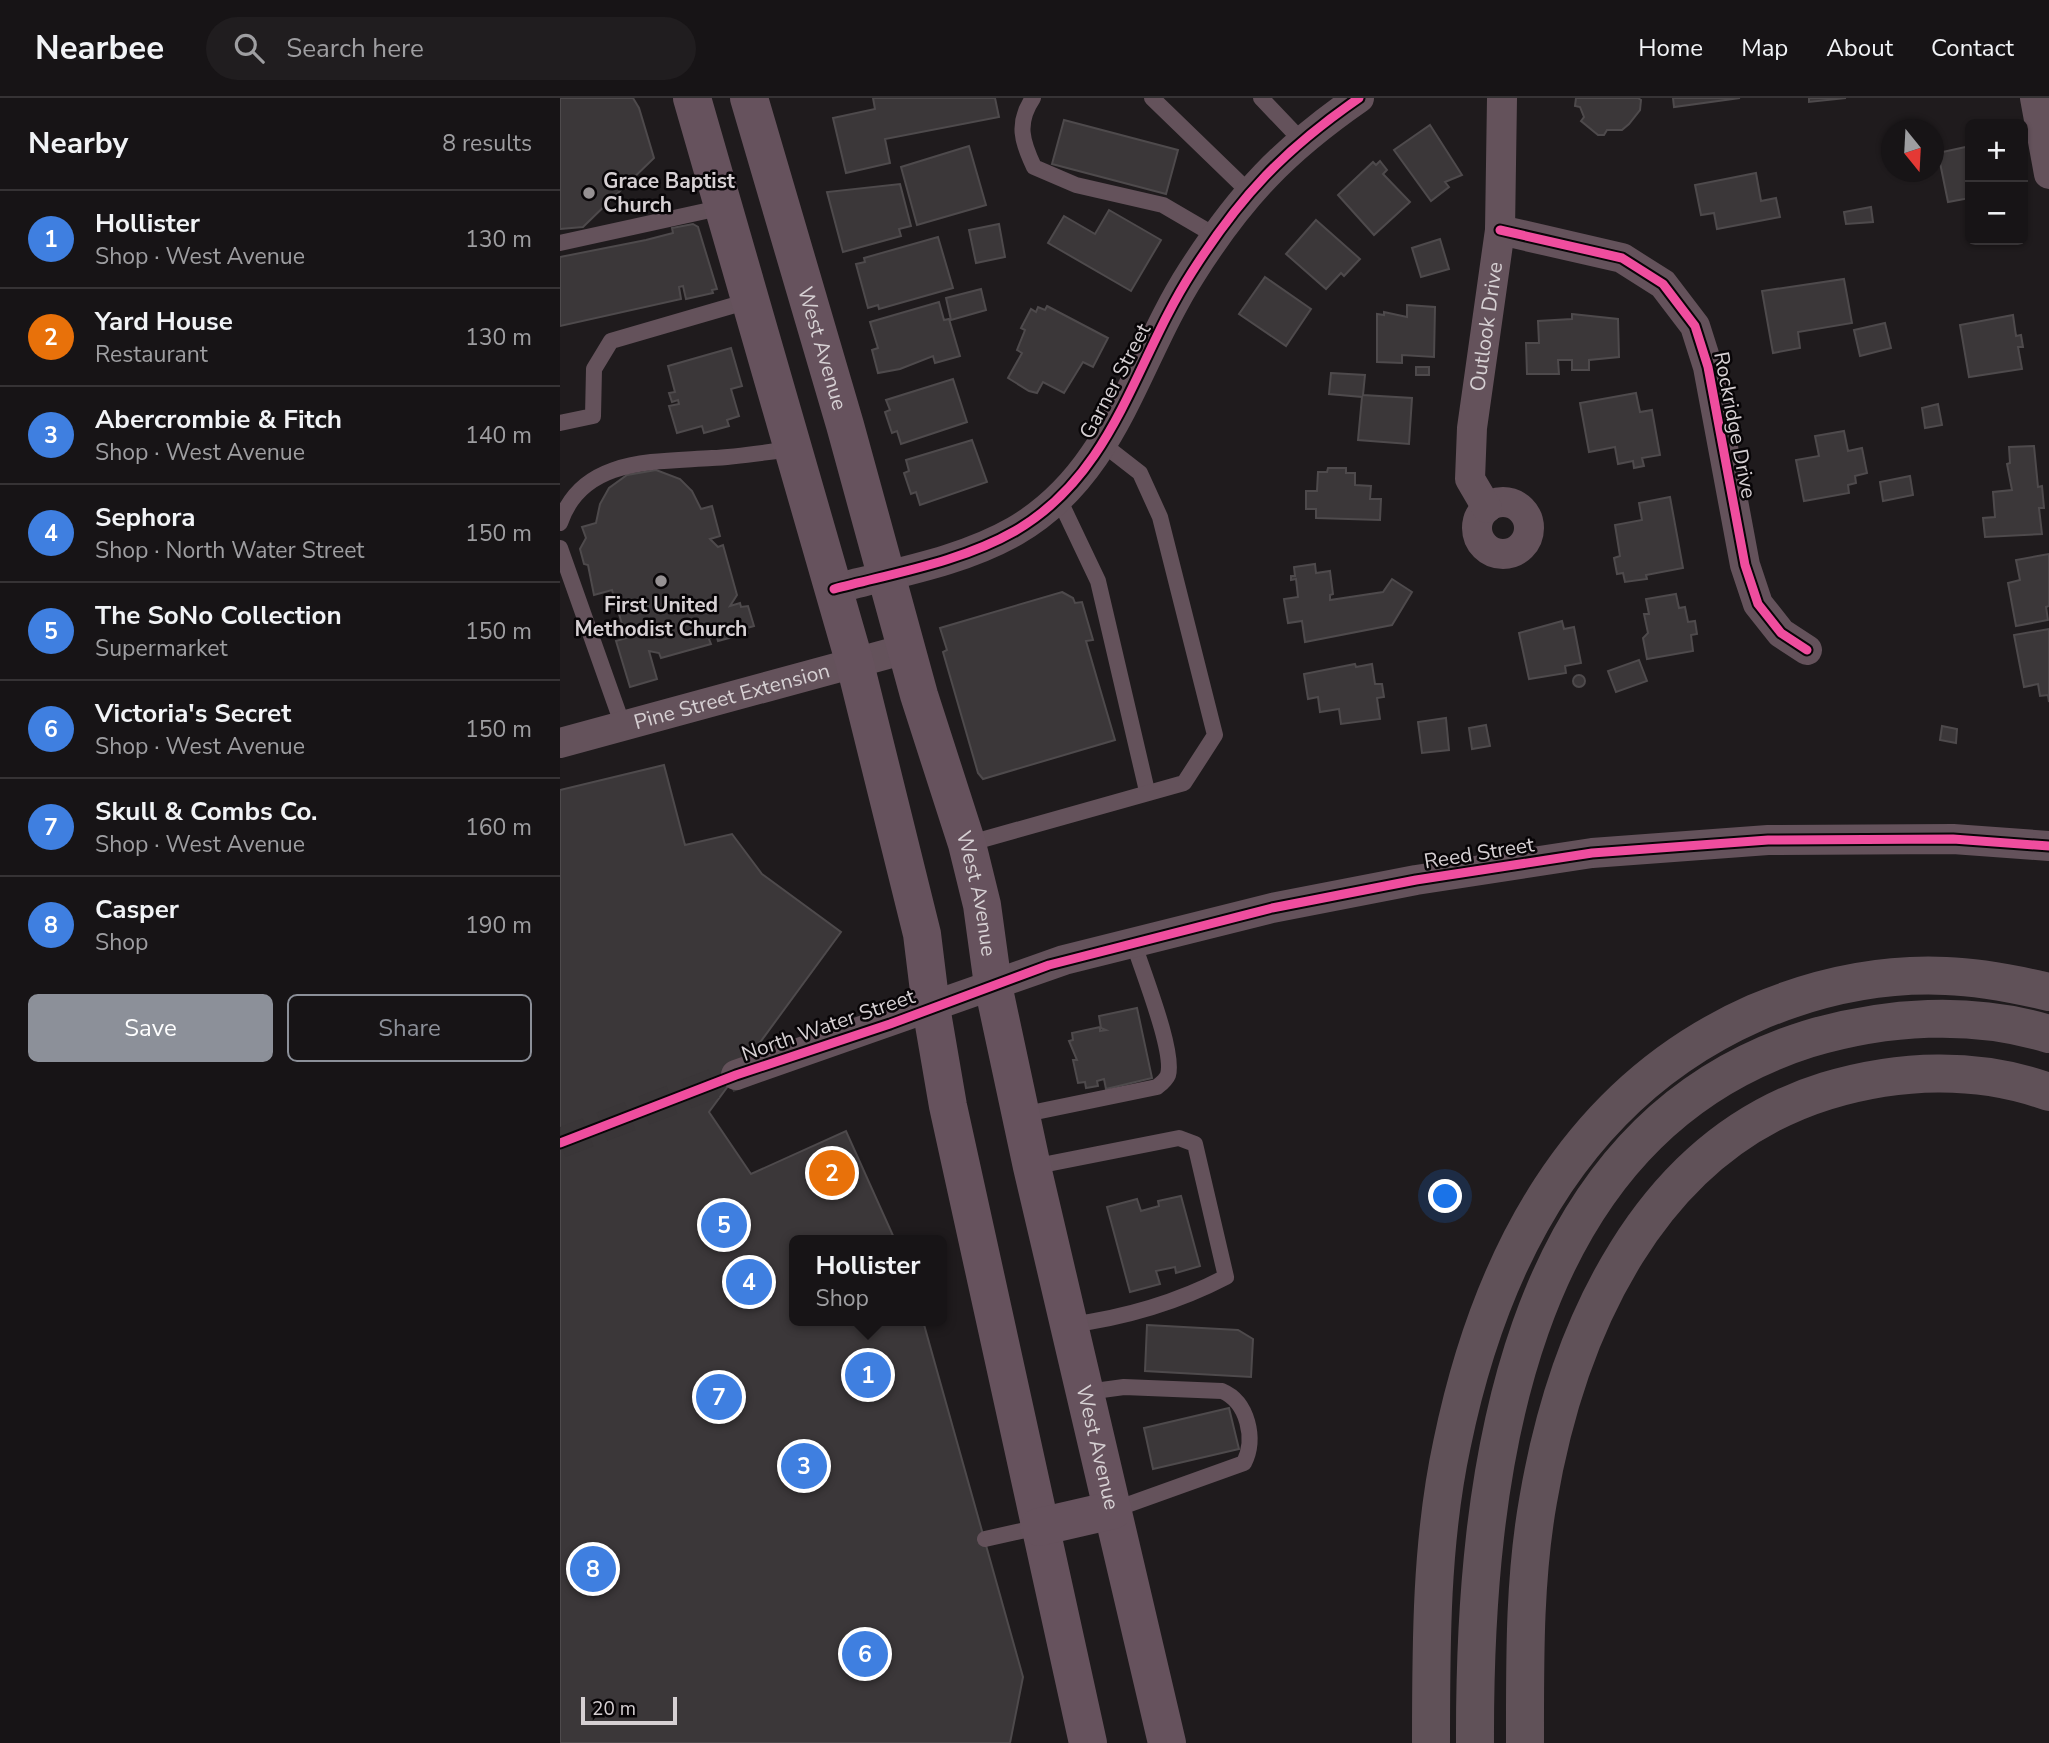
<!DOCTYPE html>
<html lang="en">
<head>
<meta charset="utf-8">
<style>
  :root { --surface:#171416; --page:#201d1f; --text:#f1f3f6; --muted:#9e9ea1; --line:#363335; --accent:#8c9099 }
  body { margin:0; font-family:"Nunito Sans",sans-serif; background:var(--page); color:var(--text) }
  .controls { position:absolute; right:21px; top:21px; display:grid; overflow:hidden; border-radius:10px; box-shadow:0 2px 5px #0004 }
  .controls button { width:63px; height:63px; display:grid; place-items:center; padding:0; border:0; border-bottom:2px solid var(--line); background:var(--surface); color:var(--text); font:35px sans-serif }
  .compass { position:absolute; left:1321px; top:21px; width:63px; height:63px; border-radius:50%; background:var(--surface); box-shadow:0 2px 5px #0004; rotate:162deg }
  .scale { position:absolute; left:21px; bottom:18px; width:96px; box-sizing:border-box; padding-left:7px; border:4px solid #d6d0d3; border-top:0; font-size:19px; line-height:24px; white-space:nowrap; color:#d6d0d3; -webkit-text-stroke:5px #080507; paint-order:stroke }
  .you { position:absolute; left:886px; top:1099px; width:24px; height:24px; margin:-18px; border:5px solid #fff; border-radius:50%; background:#1a73e8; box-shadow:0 0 0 10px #1a73e833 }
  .badge { display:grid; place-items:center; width:46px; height:46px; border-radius:50%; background:var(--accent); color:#fff; font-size:23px; font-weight:700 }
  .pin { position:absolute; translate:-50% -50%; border:4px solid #fff; box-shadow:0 2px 7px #0006 }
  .popup { position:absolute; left:229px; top:1137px; width:158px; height:91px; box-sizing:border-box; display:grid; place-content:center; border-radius:10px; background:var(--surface); filter:drop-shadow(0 2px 5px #0005); font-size:23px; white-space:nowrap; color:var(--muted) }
  .popup b { font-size:26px; color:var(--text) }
  .popup::after { content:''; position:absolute; left:50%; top:100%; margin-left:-14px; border:14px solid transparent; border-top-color:var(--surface) }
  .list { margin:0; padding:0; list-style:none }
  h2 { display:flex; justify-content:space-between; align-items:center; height:91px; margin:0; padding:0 28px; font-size:30px }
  h2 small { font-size:23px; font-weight:400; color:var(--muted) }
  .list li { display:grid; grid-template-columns:46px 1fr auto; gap:21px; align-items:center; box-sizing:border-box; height:98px; padding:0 28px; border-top:2px solid var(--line) }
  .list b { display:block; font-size:26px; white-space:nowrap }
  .list p { margin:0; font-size:23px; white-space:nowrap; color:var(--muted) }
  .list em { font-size:23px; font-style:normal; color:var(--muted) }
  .actions { display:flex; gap:14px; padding:21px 28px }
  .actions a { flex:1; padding:16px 0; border:2px solid var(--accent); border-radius:10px; text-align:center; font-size:24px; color:var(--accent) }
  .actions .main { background:var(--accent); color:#fff }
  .icon { flex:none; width:38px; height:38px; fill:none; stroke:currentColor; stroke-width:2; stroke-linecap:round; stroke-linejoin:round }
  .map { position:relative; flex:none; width:1489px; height:1645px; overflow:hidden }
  header { display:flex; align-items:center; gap:42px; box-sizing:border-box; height:98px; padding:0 35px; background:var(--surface); border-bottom:2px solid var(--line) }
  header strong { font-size:33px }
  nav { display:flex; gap:38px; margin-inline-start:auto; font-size:24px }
  .search { width:490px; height:63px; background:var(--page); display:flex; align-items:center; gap:18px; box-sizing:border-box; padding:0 24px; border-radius:38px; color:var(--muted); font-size:26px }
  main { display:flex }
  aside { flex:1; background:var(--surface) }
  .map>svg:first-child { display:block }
  .building { fill:#3b3739; stroke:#4e4a4c; stroke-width:2 }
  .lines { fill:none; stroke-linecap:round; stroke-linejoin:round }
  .street-tunnel { stroke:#3a3638; stroke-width:30; stroke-dasharray:30 15; stroke-linecap:butt }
  .lane { stroke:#64525b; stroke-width:16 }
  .street { stroke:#64525b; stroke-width:30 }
  .primary { stroke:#66525d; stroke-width:38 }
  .highway { stroke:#605158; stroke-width:38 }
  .cycleway-casing { stroke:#080507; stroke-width:13 }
  .cycleway { stroke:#ef4d9e; stroke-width:9 }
  .poi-dot { fill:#969193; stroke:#080507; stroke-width:2.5 }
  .labels { text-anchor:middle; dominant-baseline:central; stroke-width:5; stroke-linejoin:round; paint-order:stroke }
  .poi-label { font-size:21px; font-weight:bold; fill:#d6d0d3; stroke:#080507; text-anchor:start }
  .street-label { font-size:21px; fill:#d6d0d3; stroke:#080507 }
</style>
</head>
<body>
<header>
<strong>Nearbee</strong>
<div class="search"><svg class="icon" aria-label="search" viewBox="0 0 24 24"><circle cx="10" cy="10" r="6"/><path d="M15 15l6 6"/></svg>Search here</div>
<nav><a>Home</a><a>Map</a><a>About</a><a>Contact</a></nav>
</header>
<main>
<aside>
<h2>Nearby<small>8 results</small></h2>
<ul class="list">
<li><span class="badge" style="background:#3f7fe0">1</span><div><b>Hollister</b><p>Shop · West Avenue</p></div><em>130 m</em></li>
<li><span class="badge" style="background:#e8710a">2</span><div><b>Yard House</b><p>Restaurant</p></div><em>130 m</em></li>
<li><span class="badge" style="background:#3f7fe0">3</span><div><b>Abercrombie &amp; Fitch</b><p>Shop · West Avenue</p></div><em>140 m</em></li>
<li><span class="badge" style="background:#3f7fe0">4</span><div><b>Sephora</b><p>Shop · North Water Street</p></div><em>150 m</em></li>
<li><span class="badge" style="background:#3f7fe0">5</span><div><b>The SoNo Collection</b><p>Supermarket</p></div><em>150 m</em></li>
<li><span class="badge" style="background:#3f7fe0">6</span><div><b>Victoria's Secret</b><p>Shop · West Avenue</p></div><em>150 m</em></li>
<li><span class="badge" style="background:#3f7fe0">7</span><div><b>Skull &amp; Combs Co.</b><p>Shop · West Avenue</p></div><em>160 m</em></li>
<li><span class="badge" style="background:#3f7fe0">8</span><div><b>Casper</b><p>Shop</p></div><em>190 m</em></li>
</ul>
<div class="actions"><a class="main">Save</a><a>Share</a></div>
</aside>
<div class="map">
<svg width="1489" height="1645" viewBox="0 0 1489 1645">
  <rect width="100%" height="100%" fill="#1f1b1d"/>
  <g class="building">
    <polygon points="0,0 73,0 79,10 94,60 23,129 0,131"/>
    <polygon points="313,0 435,0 439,19 325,41 330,65 286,75 273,20 315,11"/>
    <polygon points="1016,0 1078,0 1081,2 1080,12 1069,26 1062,32 1047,32 1044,37 1038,37 1021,23 1024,19 1020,9 1015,8"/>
    <polygon points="1113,0 1180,0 1114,9"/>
    <polygon points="1249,0 1286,0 1249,4"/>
    <polygon points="504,22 618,52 606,96 492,66"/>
    <polygon points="870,27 902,77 885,84 889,89 871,103 834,52"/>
    <polygon points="409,48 426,107 357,127 341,69"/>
    <polygon points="1410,48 1410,100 1388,104 1378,55"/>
    <polygon points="820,63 827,72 823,76 850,104 814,137 778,97 813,64 816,67"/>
    <polygon points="1196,75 1201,103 1216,100 1220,119 1157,131 1154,115 1141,117 1135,87"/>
    <polygon points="340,86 351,128 339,131 341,138 283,154 267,94"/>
    <polygon points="1311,109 1313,124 1286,126 1284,114"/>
    <polygon points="549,112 601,142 571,193 488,145 504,118 535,136"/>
    <polygon points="756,122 800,161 784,178 781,175 766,191 726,156"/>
    <polygon points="133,126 138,129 157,191 152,192 153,195 126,201 123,188 119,189 121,201 0,228 0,159 86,142 113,135 112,130"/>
    <polygon points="439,126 445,159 416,165 409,132"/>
    <polygon points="378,139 393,190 319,211 318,207 308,210 296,166 305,164 304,160"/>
    <polygon points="880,141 889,171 861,179 852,150"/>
    <polygon points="705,179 751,211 726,248 679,216"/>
    <polygon points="1284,181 1292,225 1238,234 1240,250 1213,255 1202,193"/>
    <polygon points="421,191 426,212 391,222 386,200"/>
    <polygon points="379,204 384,222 389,221 400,258 375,265 373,258 340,271 318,275 312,252 318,250 310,224"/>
    <polygon points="847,207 875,209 874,259 842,257 842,265 817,264 817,216 824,217 824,214 847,219"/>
    <polygon points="487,208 548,240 533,269 523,264 504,295 483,284 477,295 469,293 448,280 462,255 457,252 465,232 461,230 471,211 476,214 478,209 485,212"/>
    <polygon points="1012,216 1058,221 1059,259 1029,262 1029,272 1012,272 1012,262 998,262 999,276 967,276 966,245 979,245 978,223 1012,221"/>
    <polygon points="1453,217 1456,238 1461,237 1463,249 1458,249 1462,271 1409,279 1400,227"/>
    <polygon points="1325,225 1331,250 1300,258 1294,232"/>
    <polygon points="171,250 182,288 171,291 179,318 167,322 169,328 144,335 142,328 117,335 109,308 119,306 118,302 112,304 109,295 115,294 108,268"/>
    <rect x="856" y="269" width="13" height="8"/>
    <polygon points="771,275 805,277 803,297 852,300 849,346 798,342 802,299 769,296"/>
    <polygon points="393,281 407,324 341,346 337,333 332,335 325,314 330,312 326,302"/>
    <polygon points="1076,295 1080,314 1092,312 1100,357 1082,360 1084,368 1074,370 1073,363 1058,366 1055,349 1029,354 1020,305"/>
    <polygon points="1378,306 1382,327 1365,330 1362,310"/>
    <polygon points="1284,333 1288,353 1302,350 1307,375 1295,378 1296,385 1288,387 1289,395 1244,403 1236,362 1259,358 1255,338"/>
    <polygon points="412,342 427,384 360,407 356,394 351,396 344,375 349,373 346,362"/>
    <polygon points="1474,348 1478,389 1482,388 1484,410 1479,410 1482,436 1425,439 1423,420 1435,419 1433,394 1452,392 1447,366 1450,365 1449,349"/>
    <polygon points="768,370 786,370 786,375 795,375 795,387 811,388 810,401 821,401 820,422 756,420 756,411 746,411 746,393 757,393 758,374 767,374"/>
    <polygon points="96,372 120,381 132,393 141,411 152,408 160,438 150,441 158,449 163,447 177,497 170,508 180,505 181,509 188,508 194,528 187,530 188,535 158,543 156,536 149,541 151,546 101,560 99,555 89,553 97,581 70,589 56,543 66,540 52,492 34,497 28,467 24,466 20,451 26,440 22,429 36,425 40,406 49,390 67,377"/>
    <polygon points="1350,378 1353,397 1323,403 1320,384"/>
    <polygon points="1110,399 1123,470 1086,477 1087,481 1065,484 1063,475 1057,476 1054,460 1060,458 1055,427 1082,422 1079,405"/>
    <polygon points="1489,456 1489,508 1486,509 1488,522 1456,528 1448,485 1460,482 1456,462"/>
    <polygon points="755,466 756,475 770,473 773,496 770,497 770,502 823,494 832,481 852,494 832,527 745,544 742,523 728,525 724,501 738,499 736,481 731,482 731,478 735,478 734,469"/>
    <polygon points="502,494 513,500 515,505 522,504 533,542 526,543 555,642 423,681 418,675 383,554 387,552 380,530"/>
    <polygon points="1116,496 1119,510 1125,509 1128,524 1135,523 1137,536 1131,537 1133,553 1087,561 1083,540 1088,535 1084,516 1089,516 1086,501"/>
    <polygon points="1002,523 1004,531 1014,529 1021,565 1005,568 1006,575 969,581 959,535"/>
    <polygon points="1489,531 1489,604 1488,597 1480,598 1478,586 1464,589 1454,537"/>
    <polygon points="1079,562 1087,583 1056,594 1048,573"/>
    <polygon points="795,566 796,569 812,566 815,586 822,586 824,599 817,600 820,621 781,626 779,611 760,614 758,599 748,601 744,576"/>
    <circle cx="1019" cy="583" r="6"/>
    <polygon points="886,620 889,652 862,655 858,624"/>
    <polygon points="926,627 930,648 912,651 909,630"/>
    <polygon points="1382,628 1397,631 1396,645 1380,642"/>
    <polygon points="104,667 125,747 172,736 202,776 281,834 149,1014 191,1076 286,1033 335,1142 234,1142 234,1223 363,1223 463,1579 450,1645 0,1645 0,692"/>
    <polygon points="577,910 592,980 546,991 544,981 537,983 538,988 526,990 525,984 518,985 513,962 517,962 509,943 513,942 512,935 540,929 540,933 546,932 541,930 539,918"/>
    <polygon points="621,1098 640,1168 616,1175 615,1169 596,1173 600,1186 570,1194 547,1109 577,1101 581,1113 599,1108 598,1103"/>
    <polygon points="587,1227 678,1232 693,1241 691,1279 585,1273"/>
    <polygon points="669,1310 679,1351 593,1371 584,1330"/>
  </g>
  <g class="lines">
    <polyline class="street-tunnel" points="0,1045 176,977"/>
    <g class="lane">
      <path d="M473 0C456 25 462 44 474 69L516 87 603 107 656 138"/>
      <polyline points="592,0 688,93"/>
      <polyline points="701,0 741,42"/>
      <polyline points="0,145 164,109"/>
      <polyline points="0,325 33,318 34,271 51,243 192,202"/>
      <polyline points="499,401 538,483 587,693"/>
      <path d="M0 425C22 359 95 364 152 360 179 359 206 354 233 351"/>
      <polyline points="0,450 63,628"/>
      <polyline points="407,746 624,685 655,637 600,419 580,375 544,347"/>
      <path d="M461 1017 597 989C602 985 606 982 608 977 615 953 581 870 573 843"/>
      <path d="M472 1069 619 1040 635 1046 666 1179C618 1204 563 1220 509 1227"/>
      <path d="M527 1294 564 1289 662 1293C688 1304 696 1341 684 1365L553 1412"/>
      <polyline points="425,1441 479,1429"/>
    </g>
    <g class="street">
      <polyline points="1475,0 1489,76"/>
      <polyline points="940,132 1062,160 1103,186 1135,228 1148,269 1185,467 1198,506 1221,535 1247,552"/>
      <circle cx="943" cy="430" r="26"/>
      <path id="s1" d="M927 410 910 381 912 330 940 132 942 0"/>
      <path d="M274 491C334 475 401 464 455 433 555 375 574 264 632 174 681 97 724 52 799 0"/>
      <path id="s2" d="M0 645 346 551"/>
      <polyline points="176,977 504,862 712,810 856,782 1032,755 1208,742 1393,741 1489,748"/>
    </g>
    <g class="primary">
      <polyline points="132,0 295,566 362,836 371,909 388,1008 528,1645"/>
      <path id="s3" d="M189 0 285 327 359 597 407 746 422 807 433 887 472 1069 607 1645"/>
      <polyline points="479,1429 553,1412"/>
    </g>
    <g class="highway">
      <path d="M871 1645C871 1546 871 1443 892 1346 930 1162 1016 994 1195 915 1256 889 1320 875 1386 878 1421 879 1455 886 1489 894"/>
      <path d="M915 1645C914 1383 953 1034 1248 941 1325 918 1411 912 1489 936"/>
      <path d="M965 1645C965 1564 964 1482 978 1403 1007 1232 1089 1048 1266 993 1339 971 1417 968 1489 994"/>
    </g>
    <defs>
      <g id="cycleway">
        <polyline points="940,132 1062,160 1103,186 1135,228 1148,269 1185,467 1198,506 1221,535 1247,552"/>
        <path d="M274 491C334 475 401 464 455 433 555 375 574 264 632 174 681 97 724 52 799 0"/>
        <polyline points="0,1045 176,977 330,926 489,867 712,810 856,782 1032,755 1208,742 1393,741 1489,748"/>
      </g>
    </defs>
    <use href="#cycleway" class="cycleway-casing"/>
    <use href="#cycleway" class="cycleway"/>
  </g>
  <g class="poi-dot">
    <circle cx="29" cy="95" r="7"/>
    <circle cx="101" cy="483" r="7"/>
  </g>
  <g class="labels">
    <g class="poi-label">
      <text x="43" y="83">Grace Baptist<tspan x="43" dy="24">Church</tspan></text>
      <text x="101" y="507" text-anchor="middle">First United<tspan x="101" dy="24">Methodist Church</tspan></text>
    </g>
    <g class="street-label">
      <text stroke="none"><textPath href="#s1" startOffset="187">Outlook Drive</textPath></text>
      <text stroke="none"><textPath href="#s3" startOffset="261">West Avenue</textPath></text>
      <text transform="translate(555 283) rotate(-62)">Garner Street</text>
      <text transform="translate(1175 327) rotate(79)">Rockridge Drive</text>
      <text stroke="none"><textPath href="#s2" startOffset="178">Pine Street Extension</textPath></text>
      <text transform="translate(919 755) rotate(-9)">Reed Street</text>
      <text stroke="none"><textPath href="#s3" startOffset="828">West Avenue</textPath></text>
      <text transform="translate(268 927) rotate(-19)">North Water Street</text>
      <text stroke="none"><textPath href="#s3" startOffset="1395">West Avenue</textPath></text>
    </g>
  </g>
</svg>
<div class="controls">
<button>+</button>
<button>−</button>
</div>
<svg class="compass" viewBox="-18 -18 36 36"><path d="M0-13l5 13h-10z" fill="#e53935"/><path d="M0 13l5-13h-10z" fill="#9e9ea1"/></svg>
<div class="scale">20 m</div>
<div class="you"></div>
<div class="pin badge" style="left:308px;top:1277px;background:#3f7fe0">1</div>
<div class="popup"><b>Hollister</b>Shop</div>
<div class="pin badge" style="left:272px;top:1075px;background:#e8710a">2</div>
<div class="pin badge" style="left:244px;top:1368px;background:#3f7fe0">3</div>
<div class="pin badge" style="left:189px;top:1184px;background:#3f7fe0">4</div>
<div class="pin badge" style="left:164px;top:1127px;background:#3f7fe0">5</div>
<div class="pin badge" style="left:305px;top:1556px;background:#3f7fe0">6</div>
<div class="pin badge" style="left:159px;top:1299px;background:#3f7fe0">7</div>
<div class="pin badge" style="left:33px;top:1471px;background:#3f7fe0">8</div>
</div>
</main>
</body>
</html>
